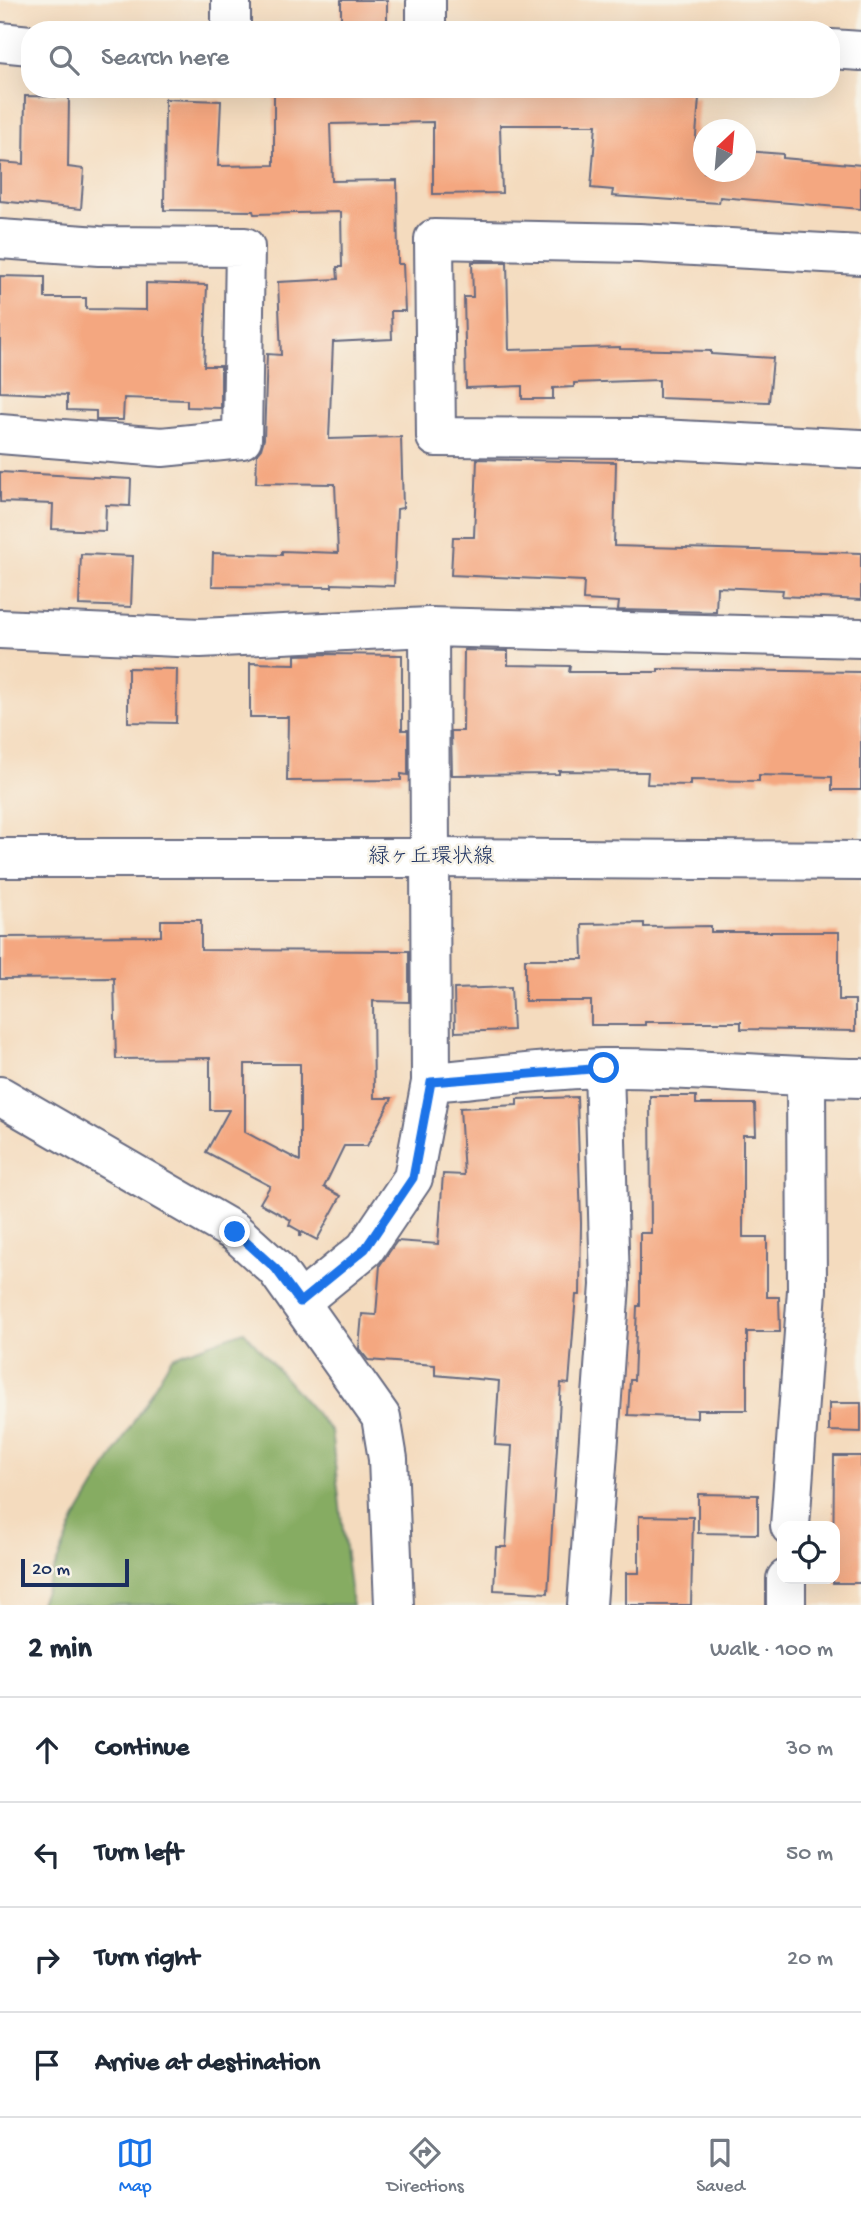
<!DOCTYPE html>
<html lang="en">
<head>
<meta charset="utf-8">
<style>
  :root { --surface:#fff; --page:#f6f6f7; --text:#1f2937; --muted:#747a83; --line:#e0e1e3; --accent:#1a73e8 }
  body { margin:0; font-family:"Gochi Hand","Klee One",sans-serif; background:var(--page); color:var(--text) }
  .controls { position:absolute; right:21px; bottom:21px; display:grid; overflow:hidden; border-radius:14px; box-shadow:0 7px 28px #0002 }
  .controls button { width:63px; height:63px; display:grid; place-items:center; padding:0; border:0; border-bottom:2px solid var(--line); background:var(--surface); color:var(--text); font:35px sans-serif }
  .compass { position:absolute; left:693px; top:119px; width:63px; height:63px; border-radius:50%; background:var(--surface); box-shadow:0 7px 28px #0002; rotate:26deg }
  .scale { position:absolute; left:21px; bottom:18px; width:108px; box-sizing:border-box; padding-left:7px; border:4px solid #1b2f5e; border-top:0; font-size:19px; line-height:24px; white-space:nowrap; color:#1b2f5e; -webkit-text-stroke:5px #f7f3e8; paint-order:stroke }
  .stop { position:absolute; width:21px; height:21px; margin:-16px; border:5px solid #1a73e8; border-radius:50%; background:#fff }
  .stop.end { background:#1a73e8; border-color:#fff; box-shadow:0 2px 7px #0008 }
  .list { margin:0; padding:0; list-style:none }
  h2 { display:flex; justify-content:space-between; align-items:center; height:91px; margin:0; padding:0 28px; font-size:30px }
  h2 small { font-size:23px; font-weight:400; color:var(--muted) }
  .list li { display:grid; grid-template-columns:46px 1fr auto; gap:21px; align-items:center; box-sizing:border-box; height:105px; padding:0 28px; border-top:2px solid var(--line) }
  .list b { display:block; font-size:26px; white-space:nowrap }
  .list em { font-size:23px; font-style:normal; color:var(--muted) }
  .icon { flex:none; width:38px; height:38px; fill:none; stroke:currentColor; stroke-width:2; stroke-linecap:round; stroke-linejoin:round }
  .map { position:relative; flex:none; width:861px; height:1605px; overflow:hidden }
  .search { position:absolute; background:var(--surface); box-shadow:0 7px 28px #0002; left:21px; right:21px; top:21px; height:77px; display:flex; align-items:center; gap:18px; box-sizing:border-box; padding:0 24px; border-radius:28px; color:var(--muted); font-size:26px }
  .sheet { height:511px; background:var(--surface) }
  nav { display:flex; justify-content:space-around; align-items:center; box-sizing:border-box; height:98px; border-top:2px solid var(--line); background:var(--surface); font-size:19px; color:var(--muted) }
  nav a { display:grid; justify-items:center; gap:4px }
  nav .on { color:var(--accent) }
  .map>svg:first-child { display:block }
  .forest { fill:#86ac62; stroke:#506e60; stroke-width:2 }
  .building { fill:#f4a780; fill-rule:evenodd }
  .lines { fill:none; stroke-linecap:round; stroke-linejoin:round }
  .minor-casing { stroke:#676b80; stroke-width:42 }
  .minor { stroke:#fff; stroke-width:38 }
  .route { stroke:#1a73e8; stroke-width:9 }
  .labels { text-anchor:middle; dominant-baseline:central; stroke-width:5; stroke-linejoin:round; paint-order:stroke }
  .street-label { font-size:21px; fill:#1b2f5e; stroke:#f7f3e8 }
</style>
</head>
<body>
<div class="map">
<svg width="861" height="1605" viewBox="0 0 861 1605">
  <rect width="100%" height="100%" fill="#f7f3e8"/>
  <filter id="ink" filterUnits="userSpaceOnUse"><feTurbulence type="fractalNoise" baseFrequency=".0143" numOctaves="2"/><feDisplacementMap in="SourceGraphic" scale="14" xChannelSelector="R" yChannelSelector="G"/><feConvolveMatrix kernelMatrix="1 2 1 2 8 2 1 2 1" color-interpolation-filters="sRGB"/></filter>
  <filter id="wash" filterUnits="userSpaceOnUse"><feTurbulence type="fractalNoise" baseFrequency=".00686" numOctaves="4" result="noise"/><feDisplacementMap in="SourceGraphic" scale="28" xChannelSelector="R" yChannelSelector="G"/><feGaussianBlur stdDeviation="1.57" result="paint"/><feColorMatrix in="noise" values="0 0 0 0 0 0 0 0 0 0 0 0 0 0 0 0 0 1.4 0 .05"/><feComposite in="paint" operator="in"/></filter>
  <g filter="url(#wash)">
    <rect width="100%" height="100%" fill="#f4dbbe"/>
    <polygon class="forest" points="244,1331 331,1431 352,1605 39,1605 75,1520 172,1357"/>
    <g id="blocks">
      <g class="building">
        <rect x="341" y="0" width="46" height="30"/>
        <polygon points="274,89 689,89 689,97 699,98 695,148 704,148 704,172 746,172 746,151 783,154 783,158 861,165 861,209 720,197 719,203 612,196 613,190 591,188 596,125 500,125 502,193 433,194 433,122 330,124 332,181 397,180 398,264 403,264 405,311 391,311 392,339 333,342 329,439 401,437 403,508 397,509 394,586 332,584 332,587 212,586 213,553 282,555 282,551 338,553 335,484 256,483 257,454 261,449 264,439 267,354 281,355 278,282 338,279 337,267 342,267 341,212 254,214 253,211 164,210 165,99 221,101 218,166 274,165"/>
        <polygon points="25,96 69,97 68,167 84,169 81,209 0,201 0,162 24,164"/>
        <polygon points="472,262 507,262 509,350 620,347 620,349 711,351 711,354 773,358 769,402 659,398 659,380 574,383 574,387 553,388 553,399 522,399 522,386 466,388 464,297 473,297"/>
        <polygon points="0,276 45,277 45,298 86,298 86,309 146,310 146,283 207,285 204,366 221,366 221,408 187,407 187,400 124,398 123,420 96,420 96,411 67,410 67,395 0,392"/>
        <polygon points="477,459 616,462 614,546 861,553 861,600 782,596 783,590 717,587 716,612 618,610 619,602 583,600 584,581 451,575 453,537 474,537"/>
        <polygon points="0,472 131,479 130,506 106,505 105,531 52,529 53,504 0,502"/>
        <polygon points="81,554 133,556 131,607 79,605"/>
        <polygon points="464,650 508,651 508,665 570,666 569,672 658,672 658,669 861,672 861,790 832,790 832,777 759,775 759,781 690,780 690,785 647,784 648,772 559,771 559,774 452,775 451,731 463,731"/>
        <polygon points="328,654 402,655 402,730 408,730 408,775 401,774 401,780 287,781 288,717 250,717 250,663 295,664 295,655"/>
        <polygon points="128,668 177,669 176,723 128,722"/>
        <path d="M161 920H201V950L409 951V1002L373 1001 374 1098H392L367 1146H344L324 1187 341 1196 317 1240 302 1232 300 1237V1231L289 1225 291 1220 260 1203 270 1186 206 1152 229 1110H210V1058L116 1059 114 978 0 979V937L161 936ZM245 1064H300V1161L245 1132Z"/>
        <polygon points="644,923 644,927 711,926 711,932 839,932 839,1000 855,1000 855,1031 741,1029 741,1022 645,1022 645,1025 591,1025 591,1001 525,1001 525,959 583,959 582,924"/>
        <polygon points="511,987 513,1030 455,1032 454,989"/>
        <polygon points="650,1096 696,1096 696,1104 755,1104 756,1135 743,1135 743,1237 767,1237 767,1297 779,1297 780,1332 747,1332 747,1410 697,1410 697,1418 628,1415 630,1380 634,1380 637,1306 640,1306 640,1233 651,1233"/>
        <polygon points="577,1097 581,1223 580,1295 576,1295 569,1384 561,1383 548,1593 494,1590 496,1547 506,1547 512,1446 495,1445 499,1381 435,1375 435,1365 368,1360 359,1349 362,1314 376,1315 380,1265 397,1241 438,1244 443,1174 464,1175 460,1108 517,1105 517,1099"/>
        <polygon points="829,1403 861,1403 861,1432 829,1431"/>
        <polygon points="834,1456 861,1456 861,1583 833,1583"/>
        <polygon points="698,1494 758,1495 758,1534 698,1533"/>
        <polygon points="639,1516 693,1517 691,1605 626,1605 626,1573 639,1573"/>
      </g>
    </g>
  </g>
  <g filter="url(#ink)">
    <use href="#blocks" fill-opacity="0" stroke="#676b80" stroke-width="2"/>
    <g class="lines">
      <defs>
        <g id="minor">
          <polyline points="231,0 231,30"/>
          <polyline points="426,30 426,0"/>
          <polyline points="0,42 30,45"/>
          <polyline points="831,49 861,51"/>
          <polyline points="0,239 99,246 245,247 242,439 162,447 0,434"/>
          <polyline points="861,255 639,243 434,239 436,437 639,438 861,449"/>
          <polyline points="0,629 200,638 429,627 861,638"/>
          <polyline points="0,858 429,858 861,861"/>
          <path d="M431 1082C489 1077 548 1069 606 1068 691 1067 776 1077 861 1078"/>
          <polyline points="0,1096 235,1232 276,1269 381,1417 388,1459 394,1605"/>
          <polyline points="300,1302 365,1249 413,1178 431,1082 429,627"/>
          <polyline points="790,1526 807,1290 806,1078"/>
          <polyline points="786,1579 786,1605"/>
          <polyline points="587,1605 610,1285 604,1068"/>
        </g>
      </defs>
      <use href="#minor" class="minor-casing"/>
      <use href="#minor" class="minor"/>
    </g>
  </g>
  <g class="lines" filter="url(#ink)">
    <polyline class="route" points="235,1232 276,1269 300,1302 365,1249 413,1178 431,1082 604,1068"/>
  </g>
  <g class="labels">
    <g class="street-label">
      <text x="431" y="858">緑ヶ丘環状線</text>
    </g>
  </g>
</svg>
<div class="controls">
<button><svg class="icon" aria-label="locate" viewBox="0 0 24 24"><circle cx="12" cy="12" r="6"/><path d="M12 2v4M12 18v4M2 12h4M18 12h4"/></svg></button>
</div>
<svg class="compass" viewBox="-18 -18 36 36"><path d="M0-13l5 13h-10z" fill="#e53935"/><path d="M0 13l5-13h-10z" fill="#747a83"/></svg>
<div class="scale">20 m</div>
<div class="stop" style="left:604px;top:1068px"></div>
<div class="stop end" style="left:235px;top:1232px"></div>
<div class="search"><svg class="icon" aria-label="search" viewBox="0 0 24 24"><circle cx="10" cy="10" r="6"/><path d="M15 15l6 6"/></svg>Search here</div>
</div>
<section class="sheet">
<h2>2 min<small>Walk · 100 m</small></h2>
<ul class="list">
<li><svg class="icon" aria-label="ahead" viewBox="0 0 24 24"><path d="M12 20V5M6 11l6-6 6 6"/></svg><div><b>Continue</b></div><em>30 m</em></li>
<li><svg class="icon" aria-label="left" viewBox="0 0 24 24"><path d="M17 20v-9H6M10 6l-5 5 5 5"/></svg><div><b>Turn left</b></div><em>50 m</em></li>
<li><svg class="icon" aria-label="right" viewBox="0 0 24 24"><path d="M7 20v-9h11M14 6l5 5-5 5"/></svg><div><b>Turn right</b></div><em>20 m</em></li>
<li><svg class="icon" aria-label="arrive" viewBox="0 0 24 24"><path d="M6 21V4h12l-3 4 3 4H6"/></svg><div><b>Arrive at destination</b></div></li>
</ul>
</section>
<nav>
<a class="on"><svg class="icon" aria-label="map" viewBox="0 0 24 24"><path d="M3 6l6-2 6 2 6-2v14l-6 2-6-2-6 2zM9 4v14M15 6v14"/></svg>Map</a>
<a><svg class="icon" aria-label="directions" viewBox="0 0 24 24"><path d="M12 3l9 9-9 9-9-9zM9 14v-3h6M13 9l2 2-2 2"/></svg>Directions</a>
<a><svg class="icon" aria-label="saved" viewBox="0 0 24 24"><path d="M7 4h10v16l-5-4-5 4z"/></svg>Saved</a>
</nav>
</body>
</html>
